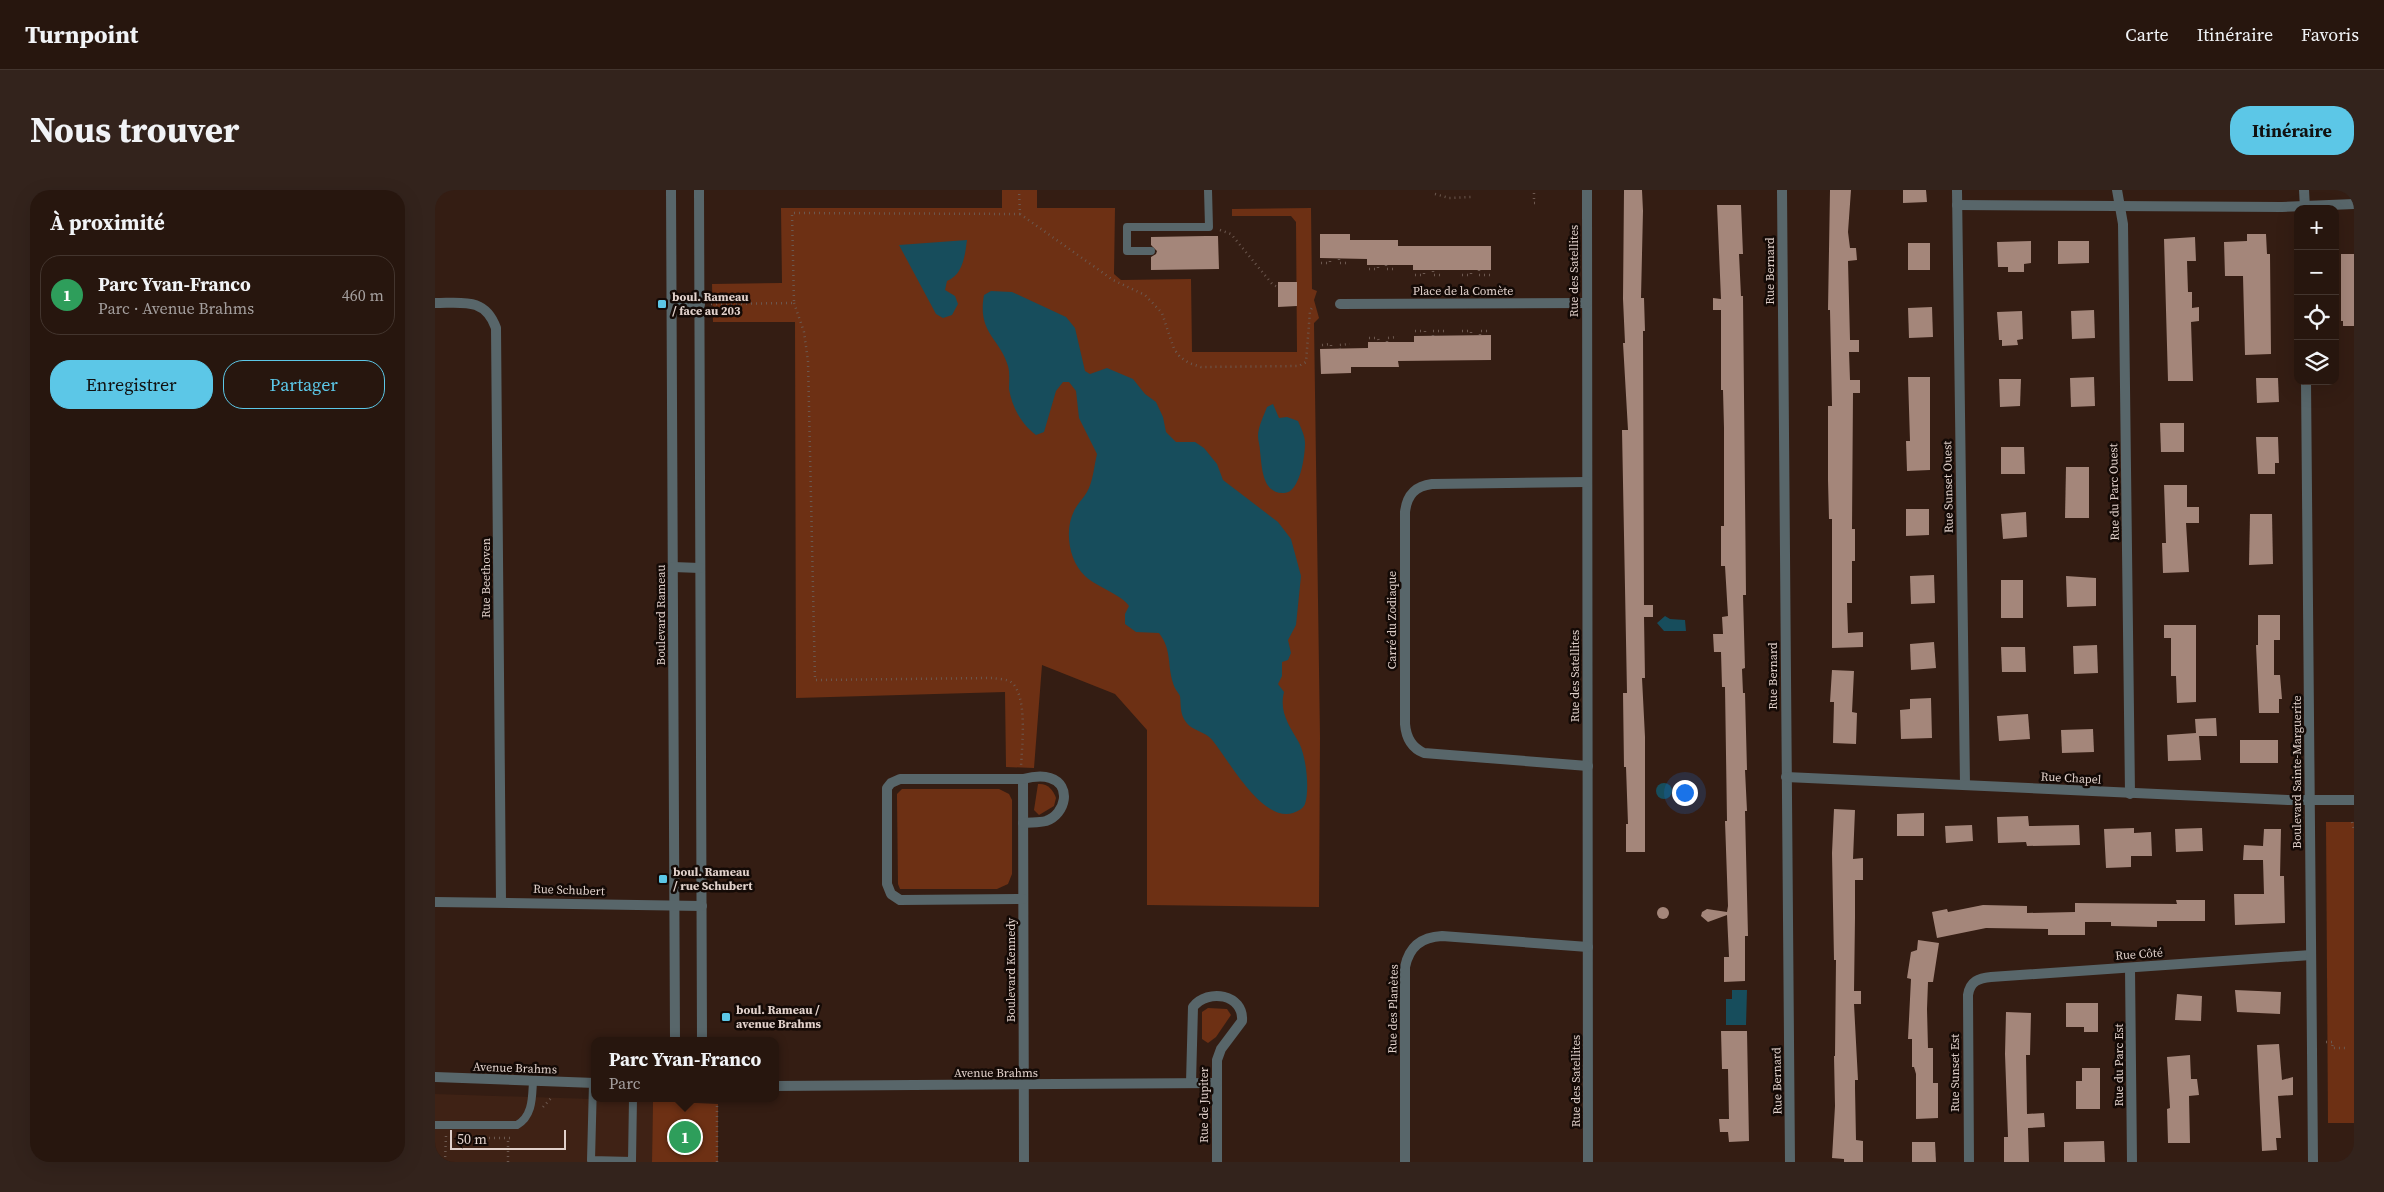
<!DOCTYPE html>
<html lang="fr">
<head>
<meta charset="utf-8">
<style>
  :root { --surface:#27160e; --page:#33231c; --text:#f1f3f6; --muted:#a49f9e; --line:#43352e; --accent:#5cc7e7 }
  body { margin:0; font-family:"Source Serif 4",serif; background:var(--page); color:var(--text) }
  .controls { position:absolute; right:15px; top:15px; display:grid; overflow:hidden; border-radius:10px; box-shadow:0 5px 20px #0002 }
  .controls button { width:45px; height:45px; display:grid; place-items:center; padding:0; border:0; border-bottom:1px solid var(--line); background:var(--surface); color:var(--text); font:25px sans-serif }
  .scale { position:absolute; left:15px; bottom:12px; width:116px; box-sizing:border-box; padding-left:5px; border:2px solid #e1d1cb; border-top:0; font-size:14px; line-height:18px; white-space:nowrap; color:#e1d1cb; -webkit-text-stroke:4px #140a06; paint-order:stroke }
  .you { position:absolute; left:1249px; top:602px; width:18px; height:18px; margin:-12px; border:4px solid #fff; border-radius:50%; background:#1a73e8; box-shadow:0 0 0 8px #1a73e833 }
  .badge { display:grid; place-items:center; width:32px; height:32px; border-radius:50%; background:var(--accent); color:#fff; font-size:16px; font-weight:700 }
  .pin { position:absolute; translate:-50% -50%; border:2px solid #fff; box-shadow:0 1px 5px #0006 }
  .popup { position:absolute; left:156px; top:847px; width:188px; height:65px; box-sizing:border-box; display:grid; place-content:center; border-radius:10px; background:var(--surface); filter:drop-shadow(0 1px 4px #0005); font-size:16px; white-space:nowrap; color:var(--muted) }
  .popup b { font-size:19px; color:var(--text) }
  .popup::after { content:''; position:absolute; left:50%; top:100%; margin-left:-10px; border:10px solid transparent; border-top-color:var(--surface) }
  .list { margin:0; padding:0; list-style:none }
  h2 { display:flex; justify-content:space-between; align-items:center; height:65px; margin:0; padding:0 20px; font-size:21px }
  h2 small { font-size:16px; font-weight:400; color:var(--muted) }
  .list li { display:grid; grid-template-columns:32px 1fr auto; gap:15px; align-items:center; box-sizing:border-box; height:80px; margin:0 10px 10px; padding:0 10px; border:1px solid var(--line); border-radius:20px }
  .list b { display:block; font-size:19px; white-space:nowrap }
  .list p { margin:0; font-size:16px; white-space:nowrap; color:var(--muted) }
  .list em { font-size:16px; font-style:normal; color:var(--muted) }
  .actions { display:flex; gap:10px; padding:15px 20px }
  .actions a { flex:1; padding:11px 0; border:1px solid var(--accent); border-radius:20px; text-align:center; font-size:18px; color:var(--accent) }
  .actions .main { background:var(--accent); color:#111 }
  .icon { flex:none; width:28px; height:28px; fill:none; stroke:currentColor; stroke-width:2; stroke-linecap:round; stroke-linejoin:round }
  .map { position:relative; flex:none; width:1919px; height:972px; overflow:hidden; border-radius:20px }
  header { display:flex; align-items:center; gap:30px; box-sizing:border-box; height:70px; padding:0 25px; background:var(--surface); border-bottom:1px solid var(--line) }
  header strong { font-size:24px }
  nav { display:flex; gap:28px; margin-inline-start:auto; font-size:18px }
  .intro { display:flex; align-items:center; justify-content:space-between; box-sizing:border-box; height:120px; padding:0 30px }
  h1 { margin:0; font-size:35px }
  .button { padding:12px 22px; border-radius:20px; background:var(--accent); color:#111; font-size:18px; font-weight:700 }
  main { display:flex; gap:30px; padding:0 30px }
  aside { flex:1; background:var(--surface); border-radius:20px; box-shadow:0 5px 20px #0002 }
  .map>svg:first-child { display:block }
  .built { fill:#3f2215 }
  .green { fill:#6d3014 }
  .water { fill:#174d5c }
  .building { fill:#a4867a }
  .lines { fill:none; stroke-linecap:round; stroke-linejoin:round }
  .path { stroke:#6c584f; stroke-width:2.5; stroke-dasharray:1 4; stroke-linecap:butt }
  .service { stroke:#58666a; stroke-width:8 }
  .minor { stroke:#58666a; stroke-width:10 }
  .tertiary { stroke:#58666a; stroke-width:10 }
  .poi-dot { fill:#5cc7e7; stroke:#140a06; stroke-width:2 }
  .labels { text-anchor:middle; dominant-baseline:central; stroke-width:5; stroke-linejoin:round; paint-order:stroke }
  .street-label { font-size:12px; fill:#e1d1cb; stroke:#140a06 }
  .poi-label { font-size:12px; font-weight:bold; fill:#e1d1cb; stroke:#140a06; text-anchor:start }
</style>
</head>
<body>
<header>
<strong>Turnpoint</strong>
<nav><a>Carte</a><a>Itinéraire</a><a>Favoris</a></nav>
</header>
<div class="intro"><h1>Nous trouver</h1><a class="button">Itinéraire</a></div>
<main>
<aside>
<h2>À proximité<small></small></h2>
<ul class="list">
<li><span class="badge" style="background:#2e9e5b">1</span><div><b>Parc Yvan-Franco</b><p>Parc · Avenue Brahms</p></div><em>460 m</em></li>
</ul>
<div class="actions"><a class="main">Enregistrer</a><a>Partager</a></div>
</aside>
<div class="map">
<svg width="1919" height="972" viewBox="0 0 1919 972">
  <rect width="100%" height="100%" fill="#341d13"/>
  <polygon class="built" points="0,904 218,911 217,972 0,972"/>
  <g class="green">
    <polygon points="567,0 602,0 602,18 680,18 679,84 686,90 756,89 757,162 862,162 861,32 856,26 797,26 797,19 876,18 877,99 882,101 879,110 884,128 879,133 885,548 884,717 712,715 712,540 680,504 607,475 599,578 571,577 570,502 361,508 360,132 278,132 277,94 347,93 346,18 567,18"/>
    <path d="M603 594C612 593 618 599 621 608L619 616 604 625 599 620Z"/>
    <polygon points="467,599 564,599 574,604 577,610 577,684 573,694 562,699 465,699 463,694 462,608 462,604"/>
    <polygon points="1891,632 1919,632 1919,933 1893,933"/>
    <polygon points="773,818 792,819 796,825 781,847 773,853 767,849 767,822"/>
    <polygon points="218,911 283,914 283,972 217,972"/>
  </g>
  <g class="water">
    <path d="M532 50C530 65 528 85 512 91L510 100 520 106 523 114 517 125 508 128 501 124 464 55Z"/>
    <path d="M556 101 577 102 631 127 640 138 650 181 655 184 672 178 698 189 710 204 721 212 728 227 731 242 741 252H760L769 258 782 274 788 290 843 332 856 349 866 386 861 435 853 450 856 463 853 470 847 472V486L843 494 849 502C844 522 854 535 863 551 871 564 875 599 870 614 868 619 863 621 858 623 828 633 794 571 778 551 770 540 756 542 749 529 745 522 746 514 745 506 743 502 739 498 738 493 732 474 737 460 724 443L701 442 690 434V424L694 416C686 404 663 398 650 386 634 371 629 341 639 321 642 314 648 309 652 302 658 292 659 276 662 264L644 228 641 201 634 192H628L621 201 609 242 601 245C586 234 577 217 574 199 574 192 575 183 573 176 565 148 542 143 549 105Z"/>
    <path d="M838 214 844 228 852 227 863 231C866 238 870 246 870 253 870 266 865 303 849 303 827 304 827 277 825 261 825 256 823 251 823 246 823 237 829 225 832 217Z"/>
    <polygon points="1230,426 1235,429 1250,430 1251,441 1229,441 1222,433"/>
    <circle cx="1229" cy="601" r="8"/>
    <polygon points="1297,800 1312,800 1311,835 1291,835 1291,809 1297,809"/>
  </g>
  <g class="building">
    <polygon points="1189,0 1207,0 1208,21 1206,108 1209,108 1210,141 1208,141 1209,415 1218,415 1218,427 1209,427 1210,488 1207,488 1210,547 1210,662 1191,662 1191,634 1193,634 1191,577 1189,577 1188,503 1192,503 1187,240 1193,240 1188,153 1190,153 1188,109"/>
    <polygon points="1395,0 1416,0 1413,42 1415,58 1421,58 1422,70 1413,71 1415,150 1424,150 1424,162 1414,162 1415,190 1425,190 1425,203 1418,203 1417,339 1420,339 1420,371 1417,371 1417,413 1412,413 1413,443 1428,442 1428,457 1397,458 1397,329 1394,329 1393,290 1393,216 1397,216 1395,120 1393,120"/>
    <polygon points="1468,0 1491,0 1492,12 1468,13"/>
    <polygon points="1282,15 1306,15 1308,64 1304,64 1306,106 1308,106 1311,405 1308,405 1310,478 1307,479 1308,503 1310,503 1312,580 1310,580 1312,621 1310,621 1313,746 1310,746 1310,791 1289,792 1289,767 1294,767 1292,725 1273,732 1266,726 1267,722 1272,719 1292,722 1293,716 1290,631 1292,631 1290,497 1287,497 1286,462 1279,462 1278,444 1288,444 1287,427 1293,426 1290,376 1286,376 1286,336 1289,336 1289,238 1288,200 1286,200 1286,120 1278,120 1278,108 1286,109"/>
    <polygon points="885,44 915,44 915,50 963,50 963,56 1056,56 1056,80 978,80 978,75 932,75 932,69 885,68"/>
    <polygon points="1812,44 1831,44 1832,64 1835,64 1836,164 1810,165 1808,86 1790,86 1789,52 1812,51"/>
    <polygon points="771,46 783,46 784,79 716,80 716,67 721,64 722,61 716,55 716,47"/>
    <polygon points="1760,47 1761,71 1752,71 1753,102 1757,102 1757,118 1764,117 1764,131 1756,132 1758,191 1733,191 1729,49"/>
    <polygon points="1596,51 1596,73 1589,74 1589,82 1573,82 1573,77 1563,77 1562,52"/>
    <polygon points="1623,51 1654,51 1654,73 1623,74"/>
    <rect x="1473" y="53" width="22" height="27"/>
    <polygon points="1906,64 1919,64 1919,136 1908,136 1908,131 1906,131"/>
    <polygon points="843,92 862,92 862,116 843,117"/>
    <polygon points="1497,117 1498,147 1474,148 1473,118"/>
    <polygon points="1659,120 1660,148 1637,149 1636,121"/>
    <polygon points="1587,121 1588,149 1582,150 1583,155 1567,156 1567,150 1564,150 1562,122"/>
    <polygon points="1056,145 1056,170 963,171 964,177 916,177 916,183 886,184 885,159 933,158 933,152 979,152 979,146"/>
    <polygon points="1473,187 1495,187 1495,280 1472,281 1471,251 1475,251"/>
    <polygon points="1659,187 1660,216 1636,217 1635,188"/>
    <polygon points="1821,188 1843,188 1844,212 1822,213"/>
    <polygon points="1564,189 1586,189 1585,216 1565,217"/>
    <polygon points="1725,233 1749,233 1749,262 1726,262"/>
    <polygon points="1821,247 1843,247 1844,273 1840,273 1840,284 1823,284"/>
    <polygon points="1566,257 1589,257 1590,284 1566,284"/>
    <polygon points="1631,277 1654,277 1654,328 1630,328"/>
    <polygon points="1729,295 1752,295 1752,317 1764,317 1764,333 1751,333 1754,382 1728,383 1727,353 1731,353"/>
    <polygon points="1471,319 1494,319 1494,345 1471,346"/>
    <polygon points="1591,322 1592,347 1568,349 1566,324"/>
    <polygon points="1815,324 1837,324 1838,374 1814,375"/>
    <polygon points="1499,385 1500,413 1476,414 1475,386"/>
    <polygon points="1631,386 1661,388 1661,416 1632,417"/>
    <rect x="1566" y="390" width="22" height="38"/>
    <polygon points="1823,425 1845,425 1845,450 1839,450 1839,485 1845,485 1847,509 1844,509 1844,523 1824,523 1821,455 1823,455"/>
    <polygon points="1729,435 1761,435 1761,512 1742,513 1741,486 1736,486 1736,448 1729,448"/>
    <polygon points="1499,452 1501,478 1476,480 1475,454"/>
    <polygon points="1662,455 1663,483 1639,484 1638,456"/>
    <polygon points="1566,457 1590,457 1591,482 1567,482"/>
    <polygon points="1397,480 1419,481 1417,522 1422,523 1421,554 1398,553 1399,512 1395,512"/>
    <polygon points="1496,508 1497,548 1466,549 1465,520 1475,519 1475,509"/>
    <polygon points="1593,524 1595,549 1564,551 1562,526"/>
    <polygon points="1781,528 1782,546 1764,546 1766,570 1733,571 1732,545 1761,543 1760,529"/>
    <polygon points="1658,539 1659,562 1627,563 1626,540"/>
    <rect x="1805" y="550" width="38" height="23"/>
    <polygon points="1399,619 1420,620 1418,669 1428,668 1428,690 1420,690 1420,728 1419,801 1426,801 1426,814 1419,814 1423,890 1420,890 1420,898 1421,950 1428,951 1428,972 1409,972 1409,969 1397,968 1400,916 1399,866 1400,866 1401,770 1399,770 1397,663"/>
    <polygon points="1489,623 1489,646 1462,646 1462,624"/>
    <polygon points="1593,626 1594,636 1644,635 1645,655 1592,656 1591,652 1563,653 1562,627"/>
    <polygon points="1537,635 1538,651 1511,653 1510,636"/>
    <polygon points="1699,638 1699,643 1716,642 1717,666 1696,666 1696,677 1671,678 1669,639"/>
    <polygon points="1767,638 1768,661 1741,662 1740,639"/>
    <polygon points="1829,639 1846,639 1845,686 1849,686 1850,733 1800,735 1799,704 1829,704 1828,670 1808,670 1809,655 1828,656"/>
    <polygon points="1741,710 1770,710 1770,731 1722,731 1722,737 1676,736 1676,732 1650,732 1650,745 1613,745 1613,739 1551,738 1502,748 1497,722 1512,719 1513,722 1548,715 1592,716 1592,723 1640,722 1640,713 1742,714"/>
    <circle cx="1228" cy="723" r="6"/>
    <polygon points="1483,750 1504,753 1498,792 1493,792 1492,819 1493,858 1498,858 1498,893 1503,893 1503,928 1481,929 1481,884 1479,877 1477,877 1477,849 1473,849 1476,789 1472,788 1476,762 1482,760"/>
    <polygon points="1800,800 1846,802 1845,824 1802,822"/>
    <polygon points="1742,804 1767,806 1766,831 1740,830"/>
    <polygon points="1631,813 1663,813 1663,842 1649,842 1649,837 1631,837"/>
    <polygon points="1571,822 1596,823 1595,865 1591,865 1592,924 1609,923 1610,937 1593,938 1594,972 1569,972 1569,947 1573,947 1570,864"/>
    <polygon points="1286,841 1312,841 1314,951 1294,952 1293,942 1285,942 1284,929 1294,929 1293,879 1287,879"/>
    <polygon points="1844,854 1847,890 1858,887 1858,905 1843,906 1846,948 1841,948 1842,960 1827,961 1822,855"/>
    <polygon points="1755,865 1756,889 1762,889 1764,905 1754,906 1755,953 1733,953 1732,919 1735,918 1732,867"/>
    <polygon points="1647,878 1665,878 1665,919 1641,919 1641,891 1647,891"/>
    <polygon points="1669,951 1670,972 1629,972 1629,952"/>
    <polygon points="1477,952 1500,952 1501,972 1477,972"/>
  </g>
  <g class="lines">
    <g class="path">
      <polyline points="1099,3 1099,13 1103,13"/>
      <polyline points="1000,4 1014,8 1036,7 1036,4"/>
      <polyline points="585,24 678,90 710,105 727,123 739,159 745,167 754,173 766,177 864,176 871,172 875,121 878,116"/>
      <polyline points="785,40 796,44 838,95 843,97"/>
      <polyline points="904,69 904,73 915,73"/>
      <polyline points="886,73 895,73 895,68"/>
      <polyline points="951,75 951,79 962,79"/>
      <polyline points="934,79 943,79 943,75"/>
      <polyline points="1044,80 1044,85 1055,85"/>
      <polyline points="998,81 998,85 1008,85"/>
      <polyline points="980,85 989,85 989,81"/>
      <polyline points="1027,85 1036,85 1036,80"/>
      <path d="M359 113 369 142 373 171 380 490 557 488C563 489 572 489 576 492 593 505 587 556 586 576"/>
      <polyline points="276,114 359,113 357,23 585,24 584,0"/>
      <polyline points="980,141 990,141 990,146"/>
      <polyline points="1027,141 1036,141 1036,146"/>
      <polyline points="1045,145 1045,141 1055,141"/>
      <polyline points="998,146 998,141 1009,141"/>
      <polyline points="934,148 943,148 944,152"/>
      <polyline points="952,152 952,148 963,147"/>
      <polyline points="887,155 896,154 896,159"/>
      <polyline points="905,159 904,155 915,154"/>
      <polyline points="1917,632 1919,640"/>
      <polyline points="1891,852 1898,852 1897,858 1911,858"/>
      <polyline points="108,917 118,906"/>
      <polyline points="54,948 78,948"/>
      <polyline points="10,972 11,946"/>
      <polyline points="73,972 73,949"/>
      <polyline points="282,972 282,912"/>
    </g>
    <g class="service">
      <polyline points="716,61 692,61 692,37 774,37 773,0"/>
      <polyline points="158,893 156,970 197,971 198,908"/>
      <path d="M0 935H82C98 926 97 907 98 891"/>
    </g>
    <g class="minor">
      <polyline points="236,0 240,851"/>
      <polyline points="264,0 267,851"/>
      <polyline points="1152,0 1153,972"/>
      <polyline points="1347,0 1355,972"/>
      <polyline points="1522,0 1530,595"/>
      <polyline points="1682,0 1688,34 1695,604"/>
      <polyline points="1522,15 1847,17 1919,14"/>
      <path d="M0 113C27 113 50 107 61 138L66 712"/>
      <polyline points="237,114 265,114"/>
      <polyline points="905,114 1152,113"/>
      <path d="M1152 292 997 294C980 296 972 305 970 322V534C971 547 977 558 989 563L1153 576"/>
      <polyline points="238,377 265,378"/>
      <polyline points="1351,587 1853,610 1919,610"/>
      <polyline points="588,589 589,972"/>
      <path d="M588 633C595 632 604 633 611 631 631 624 637 595 615 588 606 585 596 587 588 589H465L456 593 452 598V694L456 704 465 710 588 709"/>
      <polyline points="0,712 267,716"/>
      <polyline points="1695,778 1697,972"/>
      <polyline points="0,887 160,893"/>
      <path d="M756 893 758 817C773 798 809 804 807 831L786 859 782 870V972"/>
      <polyline points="340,896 782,893"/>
      <path d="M970 972V777C974 757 986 747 1007 746L1153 757"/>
      <path d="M1534 972 1533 805C1535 791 1544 788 1556 787L1876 765"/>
    </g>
    <g class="tertiary">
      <polyline points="1869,0 1870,19"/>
      <polyline points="1871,191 1878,972"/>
    </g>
  </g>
  <g class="poi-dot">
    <rect x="222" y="109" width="10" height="10" rx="2.5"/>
    <rect x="223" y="684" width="10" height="10" rx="2.5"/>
    <rect x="286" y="822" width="10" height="10" rx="2.5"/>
  </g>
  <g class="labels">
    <g class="street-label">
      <text transform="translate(1139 81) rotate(-90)">Rue des Satellites</text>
      <text transform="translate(1335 81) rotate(-90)">Rue Bernard</text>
      <text x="1028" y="101">Place de la Comète</text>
      <text transform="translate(1513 297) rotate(-91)">Rue Sunset Ouest</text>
      <text transform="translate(1679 302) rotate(-91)">Rue du Parc Ouest</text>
      <text transform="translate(51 388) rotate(-90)">Rue Beethoven</text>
      <text transform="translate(226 425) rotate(-90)">Boulevard Rameau</text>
      <text transform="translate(957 430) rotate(-90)">Carré du Zodiaque</text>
      <text transform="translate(1140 486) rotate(-90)">Rue des Satellites</text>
      <text transform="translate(1338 486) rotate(-90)">Rue Bernard</text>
      <text transform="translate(1862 582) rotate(-90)">Boulevard Sainte-Marguerite</text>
      <text transform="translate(1636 588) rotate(3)">Rue Chapel</text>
      <text transform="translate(134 700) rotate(2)">Rue Schubert</text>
      <text transform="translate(1704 764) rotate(-4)">Rue Côté</text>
      <text transform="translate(576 780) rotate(-90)">Boulevard Kennedy</text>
      <text transform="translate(958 819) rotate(-89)">Rue des Planètes</text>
      <text transform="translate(1684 875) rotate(-90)">Rue du Parc Est</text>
      <text transform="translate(80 878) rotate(2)">Avenue Brahms</text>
      <text x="561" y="883">Avenue Brahms</text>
      <text transform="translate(1520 883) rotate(-90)">Rue Sunset Est</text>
      <text transform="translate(1141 891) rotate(-90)">Rue des Satellites</text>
      <text transform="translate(1342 891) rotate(-91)">Rue Bernard</text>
      <text transform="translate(769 915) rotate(-90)">Rue de Jupiter</text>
    </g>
    <g class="poi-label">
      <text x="237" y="107">boul. Rameau<tspan x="237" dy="14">/ face au 203</tspan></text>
      <text x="238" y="682">boul. Rameau<tspan x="238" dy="14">/ rue Schubert</tspan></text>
      <text x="301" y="820">boul. Rameau /<tspan x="301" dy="14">avenue Brahms</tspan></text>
    </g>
  </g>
</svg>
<div class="controls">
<button>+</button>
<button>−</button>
<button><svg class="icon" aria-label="locate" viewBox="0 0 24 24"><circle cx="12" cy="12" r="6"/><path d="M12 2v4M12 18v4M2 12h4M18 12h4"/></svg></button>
<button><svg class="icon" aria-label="layers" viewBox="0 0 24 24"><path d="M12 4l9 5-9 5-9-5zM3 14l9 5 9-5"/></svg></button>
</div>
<div class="scale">50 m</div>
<div class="you"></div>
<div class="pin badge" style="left:250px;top:947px;background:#2e9e5b">1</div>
<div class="popup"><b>Parc Yvan-Franco</b>Parc</div>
</div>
</main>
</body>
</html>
